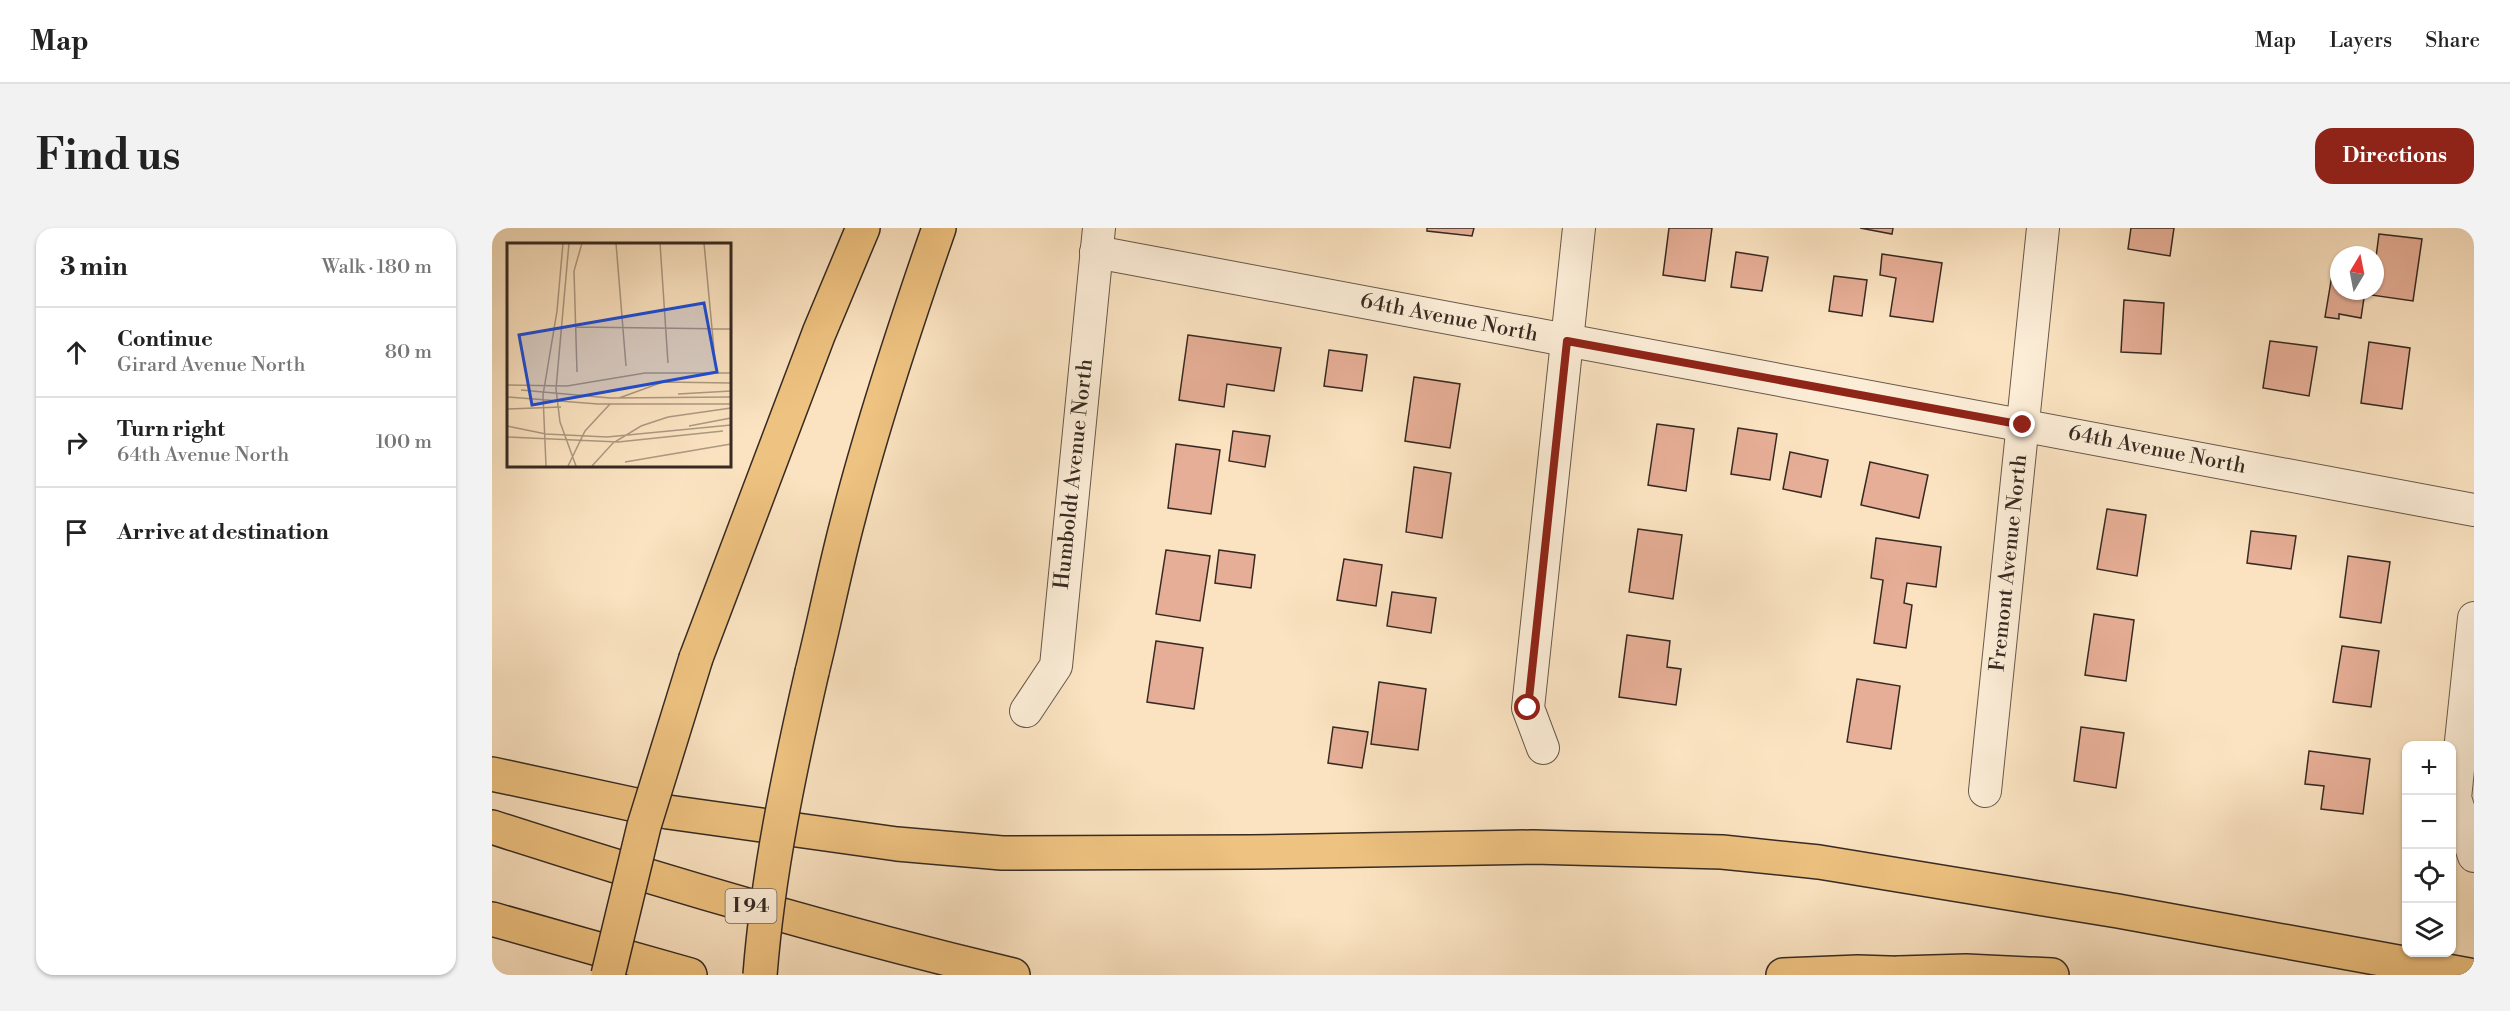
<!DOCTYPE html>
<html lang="en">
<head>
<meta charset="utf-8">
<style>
  :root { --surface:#fff; --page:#f2f2f2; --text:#222; --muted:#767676; --line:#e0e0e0; --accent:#8f2418 }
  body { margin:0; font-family:"Libre Bodoni",serif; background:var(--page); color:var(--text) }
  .controls { position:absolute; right:18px; bottom:18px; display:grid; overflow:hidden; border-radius:12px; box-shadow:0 2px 4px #0004 }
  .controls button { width:54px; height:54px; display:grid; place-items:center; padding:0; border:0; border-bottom:2px solid var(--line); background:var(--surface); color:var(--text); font:30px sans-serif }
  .compass { position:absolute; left:1838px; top:18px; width:54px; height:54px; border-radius:50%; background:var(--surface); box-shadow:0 2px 4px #0004; rotate:10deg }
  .stop { position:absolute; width:18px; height:18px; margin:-14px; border:4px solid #8f2418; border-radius:50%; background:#fff }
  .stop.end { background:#8f2418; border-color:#fff; box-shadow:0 2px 6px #0008 }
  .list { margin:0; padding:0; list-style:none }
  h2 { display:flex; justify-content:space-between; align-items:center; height:78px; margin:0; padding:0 24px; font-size:26px }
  h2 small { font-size:20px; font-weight:400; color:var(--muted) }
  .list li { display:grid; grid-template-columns:39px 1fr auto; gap:18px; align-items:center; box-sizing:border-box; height:90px; padding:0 24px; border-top:2px solid var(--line) }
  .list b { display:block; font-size:22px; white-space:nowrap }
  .list p { margin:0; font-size:20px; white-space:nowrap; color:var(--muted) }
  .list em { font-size:20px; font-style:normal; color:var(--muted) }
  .icon { flex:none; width:33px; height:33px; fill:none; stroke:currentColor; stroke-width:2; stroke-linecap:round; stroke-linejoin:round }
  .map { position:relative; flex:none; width:1982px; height:747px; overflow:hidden; border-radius:18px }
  header { display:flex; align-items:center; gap:36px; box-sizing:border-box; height:84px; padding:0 30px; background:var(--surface); border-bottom:2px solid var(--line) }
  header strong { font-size:28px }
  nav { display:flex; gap:33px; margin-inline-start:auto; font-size:21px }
  .intro { display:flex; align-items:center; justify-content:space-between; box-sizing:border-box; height:144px; padding:0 36px }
  h1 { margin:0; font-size:42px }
  .button { padding:15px 27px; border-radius:18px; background:var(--accent); color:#fff; font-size:21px; font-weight:700 }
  main { display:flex; gap:36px; padding:0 36px }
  aside { flex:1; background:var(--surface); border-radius:18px; box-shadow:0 2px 4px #0004 }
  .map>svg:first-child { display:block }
  .building { fill:#e6ae96; stroke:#362a23; stroke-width:1.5 }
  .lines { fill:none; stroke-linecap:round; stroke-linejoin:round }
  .street-casing { stroke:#67584a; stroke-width:34 }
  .highway-casing { stroke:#362a23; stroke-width:36 }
  .street { stroke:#fcedd7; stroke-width:32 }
  .highway { stroke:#eec280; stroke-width:33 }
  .highway-bridge-casing { stroke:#362a23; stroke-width:36; stroke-linecap:butt }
  .highway-bridge { stroke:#eec280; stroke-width:33 }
  .route { stroke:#8f2418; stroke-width:8 }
  .labels { text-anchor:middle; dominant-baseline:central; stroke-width:4.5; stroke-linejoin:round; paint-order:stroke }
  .shield { fill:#fcedd7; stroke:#716459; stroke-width:1.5 }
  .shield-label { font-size:20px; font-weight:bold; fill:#362a23 }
  .street-label { font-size:21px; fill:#362a23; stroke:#fcedd7 }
  .inset-road { fill:none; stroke:#ac9982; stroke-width:1.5 }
  .view { fill:#1d4ed8; fill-opacity:0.15; stroke:#1d4ed8; stroke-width:3 }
  .inset-edge { fill:none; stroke:#362a23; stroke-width:3 }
</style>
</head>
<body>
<header>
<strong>Map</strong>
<nav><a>Map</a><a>Layers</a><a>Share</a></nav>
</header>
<div class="intro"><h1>Find us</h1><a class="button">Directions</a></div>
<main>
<aside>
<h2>3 min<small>Walk · 180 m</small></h2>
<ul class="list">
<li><svg class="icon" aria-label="ahead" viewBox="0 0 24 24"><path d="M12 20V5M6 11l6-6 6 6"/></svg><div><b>Continue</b><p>Girard Avenue North</p></div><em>80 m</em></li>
<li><svg class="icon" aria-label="right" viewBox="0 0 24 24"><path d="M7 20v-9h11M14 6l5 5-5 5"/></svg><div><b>Turn right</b><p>64th Avenue North</p></div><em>100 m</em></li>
<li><svg class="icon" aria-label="arrive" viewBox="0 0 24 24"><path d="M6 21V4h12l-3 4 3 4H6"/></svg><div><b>Arrive at destination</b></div></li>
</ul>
</aside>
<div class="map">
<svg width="1982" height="747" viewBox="0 0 1982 747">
  <rect width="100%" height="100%" fill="#fbe3c1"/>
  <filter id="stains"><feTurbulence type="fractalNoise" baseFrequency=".00333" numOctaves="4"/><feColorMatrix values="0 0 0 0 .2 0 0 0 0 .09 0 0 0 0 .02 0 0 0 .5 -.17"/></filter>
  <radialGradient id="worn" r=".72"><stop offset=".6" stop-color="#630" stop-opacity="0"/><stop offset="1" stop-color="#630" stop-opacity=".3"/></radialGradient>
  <g class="building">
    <polygon points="935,0 982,0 980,8 935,3"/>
    <polygon points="1177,0 1220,0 1213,53 1171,47"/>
    <polygon points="1368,0 1401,0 1400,6"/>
    <polygon points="1639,0 1682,0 1678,28 1636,21"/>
    <polygon points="1887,6 1930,11 1921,73 1879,67 1880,63 1883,63 1883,37"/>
    <polygon points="1244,24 1276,29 1270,63 1239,59"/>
    <polygon points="1390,26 1450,35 1441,94 1398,88 1404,50 1388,47"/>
    <polygon points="1840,47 1847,48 1847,63 1873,63 1869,90 1847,86 1847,91 1833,89"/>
    <polygon points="1342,48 1375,52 1370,88 1337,83"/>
    <polygon points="1632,72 1672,75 1669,126 1629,124"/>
    <polygon points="696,107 789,120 782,163 735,156 732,179 687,172"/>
    <polygon points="1778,113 1825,119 1817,168 1771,160"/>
    <polygon points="1877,114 1918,120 1910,181 1869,175"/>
    <polygon points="837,122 875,127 870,163 832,158"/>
    <polygon points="922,149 968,156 958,220 913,213"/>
    <polygon points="1165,196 1202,201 1194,263 1156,257"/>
    <polygon points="1246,200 1285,206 1278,252 1239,246"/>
    <polygon points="741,203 778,208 773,239 737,233"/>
    <polygon points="684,216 728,222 719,286 676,280"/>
    <polygon points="1298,224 1336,232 1329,269 1291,261"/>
    <polygon points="1378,234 1436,247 1427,290 1369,277"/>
    <polygon points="922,239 959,245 950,310 914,304"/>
    <polygon points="1615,281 1654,287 1645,348 1605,341"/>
    <polygon points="1146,301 1190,307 1181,371 1137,364"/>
    <polygon points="1759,303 1804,308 1799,341 1755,335"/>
    <polygon points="1384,310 1449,319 1444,359 1415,355 1412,375 1420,377 1414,420 1382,415 1391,352 1379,350"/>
    <polygon points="674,322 718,328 708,393 664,386"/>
    <polygon points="727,322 763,327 759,360 723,355"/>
    <polygon points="1856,328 1898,334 1889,395 1848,389"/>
    <polygon points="852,331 890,337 884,378 845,372"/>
    <polygon points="900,364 944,370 939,405 895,398"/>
    <polygon points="1602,386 1642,392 1634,453 1593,447"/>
    <polygon points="1135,407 1178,413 1175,439 1189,441 1184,477 1127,469"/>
    <polygon points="664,413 711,420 702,481 655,474"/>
    <polygon points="1850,418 1887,423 1879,479 1841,474"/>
    <polygon points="1365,451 1408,458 1399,521 1355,514"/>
    <polygon points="887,454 934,461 926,522 879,516"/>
    <polygon points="841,499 876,504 870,540 836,535"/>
    <polygon points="1589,499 1632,505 1624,560 1582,553"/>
    <polygon points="1817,523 1878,531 1871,586 1829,581 1832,558 1813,556"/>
  </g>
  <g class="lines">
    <defs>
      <g id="street">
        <polyline points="604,24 1982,282"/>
        <polyline points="1982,390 1963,570 1982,628"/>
        <polyline points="534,483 564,438 607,0"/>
        <polyline points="1051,520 1036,480 1087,0"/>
        <polyline points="1493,563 1551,0"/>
      </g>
      <g id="highway">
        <polyline points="204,430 327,105 371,0"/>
        <path d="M320 444C333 392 343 340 357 288 382 191 414 95 447 0"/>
        <polyline points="0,546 176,584 405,616 510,625 759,624 1041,619 1230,624 1327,634 1626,683 1977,747"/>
        <path d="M0 599C172 655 345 705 521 747"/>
        <polyline points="0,691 198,747"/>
        <polyline points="1407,745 1474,743 1560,747"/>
        <polyline points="1291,747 1366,744 1427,746"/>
      </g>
    </defs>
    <use href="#street" class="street-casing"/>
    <use href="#highway" class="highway-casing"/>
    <use href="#street" class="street"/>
    <use href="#highway" class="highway"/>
    <defs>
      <g id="highway-bridge">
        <polyline points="116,747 152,598 204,430"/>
        <path d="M268 747C276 645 297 544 320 444"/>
      </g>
    </defs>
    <use href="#highway-bridge" class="highway-bridge-casing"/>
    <use href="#highway-bridge" class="highway-bridge"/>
  </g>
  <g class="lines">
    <polyline class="route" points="1036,480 1075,113 1531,197"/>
  </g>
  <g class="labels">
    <rect class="shield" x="233.5" y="661" width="51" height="34" rx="4.5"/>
    <g class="shield-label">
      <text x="259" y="678">I 94</text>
    </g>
    <g class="street-label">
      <text transform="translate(957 90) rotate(11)">64th Avenue North</text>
      <text transform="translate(1665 222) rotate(11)">64th Avenue North</text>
      <text transform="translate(582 246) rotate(-84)">Humboldt Avenue North</text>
      <text transform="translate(1517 335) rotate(-84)">Fremont Avenue North</text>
    </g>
  </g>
  <g transform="translate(15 15)">
    <rect width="224" height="224" fill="#fbe3c1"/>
    <path class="inset-road" d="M62 0 49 146 53 179 69 223M109 0 119 123M153 0 161 120M197 0 208 118M69 84 224 86M70 129 67 28 75 0M0 142 60 143 138 130H224M14 147 103 155 224 154M171 151 224 148M0 154 91 161H224M112 155 156 139 224 140M0 166 54 164M0 183 39 191 100 194 224 182M182 183 224 175M0 194 111 199 216 188M118 219 224 201M39 223 36 152 50 68 56 0M61 223 78 188 103 161M85 223 106 200 134 183 161 174 224 165"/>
    <path class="view" d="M197 60 210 129 25 162 12 92Z"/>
    <rect width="224" height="224" class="inset-edge"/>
  </g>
  <rect width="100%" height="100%" filter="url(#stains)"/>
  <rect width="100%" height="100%" fill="url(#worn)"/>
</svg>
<div class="controls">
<button>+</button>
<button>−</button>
<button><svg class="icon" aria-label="locate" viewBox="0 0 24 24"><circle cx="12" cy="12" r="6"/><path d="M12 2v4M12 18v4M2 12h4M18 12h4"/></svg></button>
<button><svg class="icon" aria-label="layers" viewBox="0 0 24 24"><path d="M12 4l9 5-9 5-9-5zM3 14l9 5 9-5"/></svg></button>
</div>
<svg class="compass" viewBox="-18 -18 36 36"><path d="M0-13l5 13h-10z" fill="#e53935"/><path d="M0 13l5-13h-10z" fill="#767676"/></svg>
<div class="stop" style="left:1036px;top:480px"></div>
<div class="stop end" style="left:1531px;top:197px"></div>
</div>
</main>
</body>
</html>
